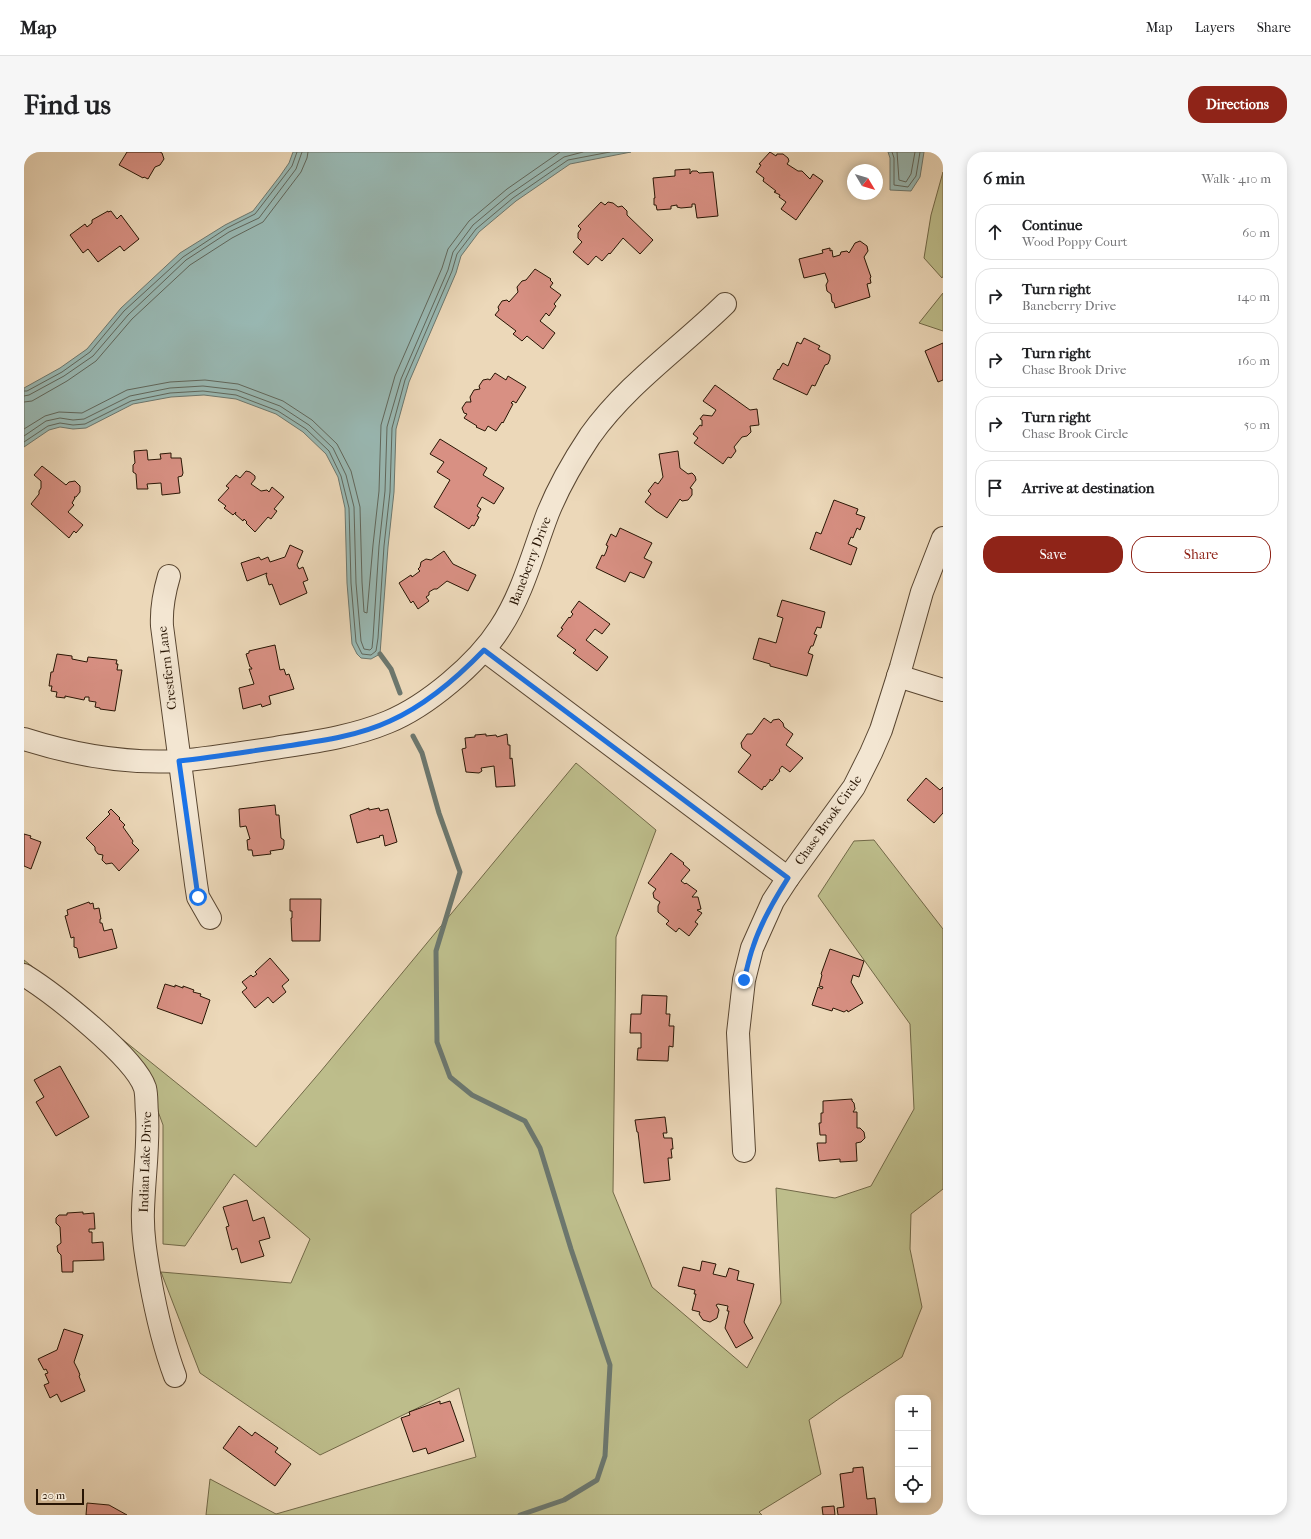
<!DOCTYPE html>
<html lang="en">
<head>
<meta charset="utf-8">
<style>
  :root { --surface:#fff; --page:#f6f6f6; --text:#202124; --muted:#757577; --line:#e0e0e0; --accent:#8f2418 }
  body { margin:0; font-family:"IM FELL French Canon",serif; background:var(--page); color:var(--text) }
  .controls { position:absolute; right:12px; bottom:12px; display:grid; overflow:hidden; border-radius:8px; box-shadow:0 2px 10px #0003 }
  .controls button { width:36px; height:36px; display:grid; place-items:center; padding:0; border:0; border-bottom:1px solid var(--line); background:var(--surface); color:var(--text); font:20px sans-serif }
  .compass { position:absolute; left:823px; top:12px; width:36px; height:36px; border-radius:50%; background:var(--surface); box-shadow:0 2px 10px #0003; rotate:128deg }
  .scale { position:absolute; left:12px; bottom:10px; width:48px; box-sizing:border-box; padding-left:4px; border:2px solid #281504; border-top:0; font-size:11px; line-height:14px; white-space:nowrap; color:#281504; -webkit-text-stroke:3px #f3e6d2; paint-order:stroke }
  .stop { position:absolute; width:12px; height:12px; margin:-9px; border:3px solid #1a73e8; border-radius:50%; background:#fff }
  .stop.end { background:#1a73e8; border-color:#fff; box-shadow:0 1px 4px #0008 }
  .list { margin:0; padding:0; list-style:none }
  h2 { display:flex; justify-content:space-between; align-items:center; height:52px; margin:0; padding:0 16px; font-size:17px }
  h2 small { font-size:13px; font-weight:400; color:var(--muted) }
  .list li { display:grid; grid-template-columns:26px 1fr auto; gap:12px; align-items:center; box-sizing:border-box; height:56px; margin:0 8px 8px; padding:0 8px; border:1px solid var(--line); border-radius:16px }
  .list b { display:block; font-size:15px; white-space:nowrap }
  .list p { margin:0; font-size:13px; white-space:nowrap; color:var(--muted) }
  .list em { font-size:13px; font-style:normal; color:var(--muted) }
  .actions { display:flex; gap:8px; padding:12px 16px }
  .actions a { flex:1; padding:9px 0; border:1px solid var(--accent); border-radius:16px; text-align:center; font-size:14px; color:var(--accent) }
  .actions .main { background:var(--accent); color:#fff }
  .icon { flex:none; width:22px; height:22px; fill:none; stroke:currentColor; stroke-width:2; stroke-linecap:round; stroke-linejoin:round }
  .map { position:relative; flex:none; width:919px; height:1363px; overflow:hidden; border-radius:16px }
  header { display:flex; align-items:center; gap:24px; box-sizing:border-box; height:56px; padding:0 20px; background:var(--surface); border-bottom:1px solid var(--line) }
  header strong { font-size:19px }
  nav { display:flex; gap:22px; margin-inline-start:auto; font-size:14px }
  .intro { display:flex; align-items:center; justify-content:space-between; box-sizing:border-box; height:96px; padding:0 24px }
  h1 { margin:0; font-size:28px }
  .button { padding:10px 18px; border-radius:16px; background:var(--accent); color:#fff; font-size:14px; font-weight:700 }
  main { display:flex; gap:24px; padding:0 24px }
  aside { flex:1; background:var(--surface); border-radius:16px; box-shadow:0 2px 10px #0003 }
  .map>svg:first-child { display:block }
  .green { fill:#bdbd8b; stroke:#726948 }
  .water { fill:#99b9b4; stroke:#6c776e }
  .lines { fill:none; stroke-linecap:round; stroke-linejoin:round }
  .shore { stroke:#60675c; stroke-width:1 }
  .stream { stroke:#6c776e; stroke-width:5 }
  .building { fill:#d89083; stroke:#281504 }
  .minor-casing { stroke:#594631; stroke-width:24 }
  .minor { stroke:#f3e6d2; stroke-width:22 }
  .route { stroke:#1a73e8; stroke-width:5 }
  .labels { text-anchor:middle; dominant-baseline:central; stroke-width:3; stroke-linejoin:round; paint-order:stroke }
  .street-label { font-size:13px; fill:#281504; stroke:#f3e6d2 }
</style>
</head>
<body>
<header>
<strong>Map</strong>
<nav><a>Map</a><a>Layers</a><a>Share</a></nav>
</header>
<div class="intro"><h1>Find us</h1><a class="button">Directions</a></div>
<main>
<div class="map">
<svg width="919" height="1363" viewBox="0 0 919 1363">
  <rect width="100%" height="100%" fill="#ecd8b9"/>
  <filter id="stains"><feTurbulence type="fractalNoise" baseFrequency=".005" numOctaves="4"/><feColorMatrix values="0 0 0 0 .2 0 0 0 0 .09 0 0 0 0 .02 0 0 0 .5 -.17"/></filter>
  <radialGradient id="worn" r=".72"><stop offset=".6" stop-color="#630" stop-opacity="0"/><stop offset="1" stop-color="#630" stop-opacity=".3"/></radialGradient>
  <g class="green">
    <polygon points="919,20 919,124 918,126 900,106 907,63"/>
    <polygon points="919,141 919,179 895,171"/>
    <polygon points="552,611 632,678 592,785 589,1040 628,1135 723,1216 757,1151 752,1036 811,1046 847,1034 890,957 886,872 794,744 830,689 850,688 919,777 919,1037 887,1062 886,1097 898,1155 878,1205 816,1246 785,1268 797,1322 735,1360 738,1363 182,1363 186,1327 252,1362 452,1305 435,1236 296,1303 176,1221 137,1120 267,1131 286,1087 210,1022 161,1094 139,1092 139,973 118,916 0,817 0,808 232,995 297,919"/>
  </g>
  <g class="water">
    <polygon points="269,0 607,0 546,12 492,49 455,80 437,104 432,121 385,230 372,277 370,340 364,395 356,502 347,507 337,506 333,502 328,492 323,431 321,356 314,325 302,302 279,280 252,262 212,247 180,243 147,245 109,252 62,276 49,277 36,275 25,278 0,295 0,236 36,216 63,197 97,156 156,101 201,73 229,59 256,24 265,11"/>
    <polygon points="864,0 900,0 896,25 887,39 866,38 866,6"/>
  </g>
  <g class="lines">
    <g class="shore">
      <polyline points="868,0 870,6 870,33 884,35 892,24 896,0"/>
      <polyline points="873,0 875,28 882,30 887,22 891,0"/>
      <polyline points="0,239 3,239 38,220 66,200 100,159 159,105 203,76 231,62 268,14 273,0"/>
      <polyline points="0,244 5,243 40,224 69,204 104,163 162,108 205,80 235,66 272,17 278,0"/>
      <polyline points="0,250 8,249 43,229 72,209 108,167 166,113 208,86 239,70 277,20 283,6 284,0"/>
      <polyline points="0,277 21,264 35,260 58,261 103,238 146,230 181,228 214,232 259,249 288,268 313,292 327,319 336,355 338,430 340,460 343,461 349,393 355,339 357,273 371,224 418,116 424,97 445,69 483,37 536,0"/>
      <polyline points="0,284 22,269 36,266 49,268 60,267 106,244 146,236 179,234 213,238 256,254 285,273 309,296 322,323 330,355 332,431 337,489 340,497 346,498 348,496 349,486 355,394 361,339 363,275 377,227 424,118 429,100 449,73 486,42 540,5 559,0"/>
      <polyline points="0,290 24,274 36,271 49,273 61,272 107,249 146,241 179,239 212,243 254,259 282,277 305,299 317,324 325,356 327,431 332,490 338,502 347,503 352,499 354,486 360,394 366,340 368,276 381,228 428,119 433,102 452,77 489,46 544,8 586,0"/>
    </g>
    <g class="stream">
      <polyline points="356,502 367,517 376,541"/>
      <polyline points="389,584 398,601 415,661 436,720 412,799 413,890 426,925 448,943 501,969 516,996 547,1097 586,1213 581,1304 573,1328 540,1348 496,1363"/>
    </g>
  </g>
  <g class="building">
    <polygon points="103,0 136,0 138,1 140,7 136,13 131,15 124,27 120,25 119,26 95,13"/>
    <polygon points="746,0 752,4 753,2 759,2 764,6 765,9 763,12 774,19 778,19 786,27 789,22 799,29 772,68 757,57 762,50 755,45 756,43 750,40 752,39 739,29 740,26 732,20 737,13 735,12"/>
    <polygon points="666,17 666,22 668,19 673,19 675,21 689,20 694,64 673,66 671,52 668,52 668,55 657,56 653,55 653,53 647,54 647,57 633,58 632,53 630,53 630,46 631,46 629,26 651,24 651,18"/>
    <polygon points="577,50 581,53 584,50 589,51 594,55 598,54 603,59 603,63 629,88 616,102 599,86 586,102 585,101 578,109 572,104 564,113 549,100 558,90 554,86 554,81 557,77 554,74"/>
    <polygon points="84,59 84,60 87,59 93,67 97,63 115,87 100,99 96,94 74,110 64,97 59,101 46,83 61,72 63,75 68,71 68,68"/>
    <polygon points="836,89 843,94 844,99 840,105 847,125 846,126 847,131 843,132 846,145 811,156 810,151 808,150 807,142 803,139 802,133 804,129 801,121 780,126 775,107 799,101 798,98 806,96 806,99 808,98 809,105 816,103 817,100 823,99 825,101 831,91"/>
    <polygon points="511,117 527,127 526,128 529,131 526,135 537,143 530,152 532,154 525,164 522,161 516,169 531,181 519,197 503,184 498,189 489,182 492,179 471,163 475,158 474,155 478,149 483,148 485,150 494,140 493,135 498,129 502,128"/>
    <polygon points="780,186 796,194 794,197 806,203 806,207 804,212 801,213 791,234 788,233 783,243 749,227 754,217 755,218 759,211 764,214 773,190 777,192"/>
    <polygon points="919,191 919,228 914,230 901,199"/>
    <polygon points="471,221 482,228 484,224 502,235 492,251 489,249 487,251 489,252 479,271 478,270 472,279 464,274 461,279 452,275 453,274 440,266 443,262 440,261 438,256 442,250 447,250 446,245 450,238 456,237 455,234 459,228 464,227 466,228"/>
    <polygon points="691,233 726,258 733,257 735,273 726,274 727,280 723,284 718,285 710,295 712,299 707,306 704,305 699,312 670,291 674,286 669,282 676,273 678,274 678,268 676,267 679,263 688,264 692,258 679,249"/>
    <polygon points="416,287 463,316 459,323 480,336 470,352 458,345 453,354 457,357 453,364 455,365 450,374 448,373 445,377 410,355 426,328 413,320 420,310 406,302"/>
    <polygon points="123,298 124,308 137,307 136,302 147,301 147,306 157,306 159,321 158,324 154,325 156,341 138,343 137,331 123,332 124,337 113,337 112,322 109,320 109,313 111,311 110,299"/>
    <polygon points="654,299 656,316 664,322 668,321 671,324 672,328 666,336 668,337 668,343 664,348 658,349 656,347 643,366 632,359 621,350 627,342 624,339 631,330 634,332 639,325 635,302"/>
    <polygon points="18,314 42,333 45,330 51,329 56,334 56,340 52,345 50,345 51,346 48,351 50,353 44,360 59,373 52,381 50,379 45,386 7,352 15,342 15,339 17,336 17,329 10,323"/>
    <polygon points="222,319 226,320 231,324 231,327 227,332 237,339 243,338 245,340 248,335 260,345 250,357 253,359 247,367 244,365 231,380 222,371 223,370 220,367 219,369 211,362 212,360 209,363 200,356 202,354 194,348 205,336 202,334 212,323 216,326"/>
    <polygon points="810,348 834,357 832,362 841,365 836,378 833,376 829,386 827,385 824,392 833,396 827,413 786,397 792,380 797,382"/>
    <polygon points="596,376 628,391 620,406 628,410 620,426 606,420 601,430 572,416 578,403 580,404 582,400 584,394 582,393 587,382 592,385"/>
    <polygon points="266,393 279,399 273,413 275,417 279,415 284,428 279,430 283,441 256,453 248,432 245,433 242,423 243,421 223,429 217,411 235,405 237,408 244,405 246,410 261,405"/>
    <polygon points="420,399 429,412 452,423 444,439 423,429 413,437 410,437 405,440 405,443 402,445 405,449 394,457 389,449 387,451 375,431 387,423 388,425 396,419 394,417 396,415 397,410 402,407 407,408"/>
    <polygon points="758,448 801,460 797,476 793,475 790,482 793,483 789,494 787,494 784,501 789,503 783,524 746,514 746,512 729,507 735,486 752,491 759,466 753,464"/>
    <polygon points="555,449 586,472 578,482 571,477 562,488 584,505 573,519 549,501 552,498 533,484 539,477 537,476 545,465 546,466 549,462 547,460"/>
    <polygon points="251,493 256,518 260,517 262,523 265,522 270,537 245,544 247,552 238,555 237,552 219,557 215,536 230,532 225,517 228,517 227,515 226,515 222,502 225,501 225,499"/>
    <polygon points="33,502 48,504 48,507 63,510 64,505 93,508 92,512 94,512 93,518 98,518 91,559 76,557 76,556 71,555 72,550 65,549 65,545 61,545 60,548 41,544 41,546 32,545 33,540 27,539 28,534 25,534 27,520 29,520"/>
    <polygon points="740,566 747,571 749,568 755,567 759,571 760,575 769,582 762,593 779,606 766,620 758,614 755,618 756,619 748,629 746,627 746,629 741,635 740,634 738,638 714,620 727,603 718,596 717,591 723,582 728,582"/>
    <polygon points="462,582 462,584 472,583 473,585 483,582 484,593 486,593 486,607 488,606 491,634 472,635 470,614 457,616 458,619 455,621 442,620 438,597 442,596 441,586 451,585 451,583"/>
    <polygon points="902,626 916,638 919,635 919,661 910,671 883,648"/>
    <polygon points="251,653 252,663 255,663 257,686 260,688 260,693 259,697 246,699 247,702 229,704 228,698 224,698 223,688 226,687 222,674 216,675 215,657"/>
    <polygon points="345,656 345,658 355,656 356,659 364,657 373,690 361,694 359,683 355,684 356,685 333,691 326,663"/>
    <polygon points="87,657 96,666 95,667 101,673 99,675 109,689 108,691 115,698 95,719 88,711 82,712 78,708 79,703 74,702 71,698 71,695 62,686 86,662 84,660"/>
    <polygon points="0,682 7,684 6,686 17,690 7,717 0,714"/>
    <polygon points="647,701 660,711 659,712 666,718 657,729 661,732 662,731 673,739 668,745 674,745 677,757 673,758 678,761 671,770 674,772 665,784 655,776 652,780 642,772 645,769 634,760 634,754 636,750 630,746 629,741 632,737 624,731"/>
    <polygon points="266,747 297,747 296,789 268,789 267,766 268,766 268,759 266,759"/>
    <polygon points="65,750 66,752 69,751 70,757 75,756 77,767 76,767 76,771 78,771 80,779 88,777 93,796 55,806 53,796 50,795 50,785 47,786 41,764 44,763 43,758"/>
    <polygon points="806,797 840,809 835,825 829,823 827,830 839,851 824,860 823,858 820,860 809,856 808,859 788,853 794,835 798,837 799,835 795,834 798,823 797,822"/>
    <polygon points="246,806 265,828 258,834 262,840 249,851 244,845 231,856 218,840 223,836 218,830 227,823 229,825 233,822 231,820"/>
    <polygon points="141,832 151,835 151,833 159,836 159,834 170,838 169,840 177,842 176,844 186,848 178,872 133,856"/>
    <polygon points="618,843 643,844 642,862 646,862 645,874 650,874 649,895 645,894 644,909 613,908 614,896 617,896 617,881 606,881 607,862 617,862"/>
    <polygon points="36,914 65,965 32,984 12,950 20,945 10,928"/>
    <polygon points="828,947 828,949 830,951 831,957 829,960 833,960 833,976 836,976 840,980 841,986 837,990 832,991 833,1009 816,1010 816,1007 795,1009 793,991 802,991 802,983 796,983 795,971 797,971 797,961 799,961 799,949"/>
    <polygon points="641,965 643,981 639,981 640,986 648,986 649,997 647,997 648,1006 644,1006 646,1028 620,1031 614,980 613,980 611,968"/>
    <polygon points="223,1048 229,1069 240,1065 246,1086 235,1089 240,1104 217,1111 213,1096 208,1098 202,1075 205,1074 199,1055"/>
    <polygon points="59,1060 59,1062 70,1061 71,1077 65,1077 65,1080 68,1080 68,1091 79,1090 80,1108 49,1109 49,1120 38,1120 37,1103 34,1100 33,1094 37,1091 36,1075 32,1071 32,1066 35,1063 43,1063 43,1061"/>
    <polygon points="678,1109 692,1112 689,1122 702,1125 705,1116 715,1119 713,1128 730,1132 720,1170 729,1186 712,1196 701,1176 705,1159 703,1159 704,1154 694,1152 692,1153 695,1158 693,1166 686,1170 679,1168 675,1162 676,1160 668,1158 672,1142 670,1142 671,1138 654,1134 659,1115 676,1119"/>
    <polygon points="40,1177 59,1183 50,1210 54,1218 56,1223 55,1224 61,1239 37,1250 33,1242 26,1246 20,1233 25,1231 21,1222 24,1221 22,1217 20,1218 14,1207 33,1198"/>
    <polygon points="416,1249 416,1252 426,1249 440,1289 404,1302 402,1296 389,1300 377,1266 386,1263 385,1260"/>
    <polygon points="215,1274 228,1284 231,1280 254,1296 251,1300 267,1312 251,1334 199,1296"/>
    <polygon points="839,1315 843,1347 851,1346 853,1363 814,1363 813,1356 820,1355 816,1322 829,1320 829,1316"/>
    <polygon points="63,1351 85,1353 103,1363 62,1363"/>
    <polygon points="810,1354 811,1363 799,1363 798,1355"/>
  </g>
  <g class="lines">
    <defs>
      <g id="minor">
        <path d="M145 424C140 441 137 456 138 474L172 732 174 745 186 766"/>
        <polyline points="460,498 764,726"/>
        <polyline points="874,524 919,538"/>
        <path d="M0 587C50 603 102 612 155 609 187 606 219 601 251 596 289 590 328 585 364 570 403 554 453 512 476 476 499 441 509 400 524 361 535 334 550 308 566 284 603 232 656 196 701 152"/>
        <path d="M0 823C29 841 111 905 121 936 123 944 122 953 123 961 125 993 120 1025 119 1058 118 1081 122 1104 126 1127 132 1160 139 1192 151 1224"/>
        <polyline points="720,999 714,881 720,828 728,796 749,749 764,726 830,635 847,601 857,578 877,515 898,440 919,386"/>
      </g>
    </defs>
    <use href="#minor" class="minor-casing"/>
    <use href="#minor" class="minor"/>
  </g>
  <g class="lines">
    <path class="route" d="M174 745 155 609C191 605 227 599 263 594 297 589 334 584 366 569 402 553 433 526 460 498L764 726C750 748 737 770 729 795 725 806 723 817 720 828"/>
  </g>
  <g class="labels">
    <g class="street-label">
      <text transform="translate(506 409) rotate(-69)">Baneberry Drive</text>
      <text transform="translate(143 516) rotate(-97)">Crestfern Lane</text>
      <text transform="translate(804 668) rotate(-55)">Chase Brook Circle</text>
      <text transform="translate(121 1010) rotate(-88)">Indian Lake Drive</text>
    </g>
  </g>
  <rect width="100%" height="100%" filter="url(#stains)"/>
  <rect width="100%" height="100%" fill="url(#worn)"/>
</svg>
<div class="controls">
<button>+</button>
<button>−</button>
<button><svg class="icon" aria-label="locate" viewBox="0 0 24 24"><circle cx="12" cy="12" r="6"/><path d="M12 2v4M12 18v4M2 12h4M18 12h4"/></svg></button>
</div>
<svg class="compass" viewBox="-18 -18 36 36"><path d="M0-13l5 13h-10z" fill="#e53935"/><path d="M0 13l5-13h-10z" fill="#757577"/></svg>
<div class="scale">20 m</div>
<div class="stop" style="left:174px;top:745px"></div>
<div class="stop end" style="left:720px;top:828px"></div>
</div>
<aside>
<h2>6 min<small>Walk · 410 m</small></h2>
<ul class="list">
<li><svg class="icon" aria-label="ahead" viewBox="0 0 24 24"><path d="M12 20V5M6 11l6-6 6 6"/></svg><div><b>Continue</b><p>Wood Poppy Court</p></div><em>60 m</em></li>
<li><svg class="icon" aria-label="right" viewBox="0 0 24 24"><path d="M7 20v-9h11M14 6l5 5-5 5"/></svg><div><b>Turn right</b><p>Baneberry Drive</p></div><em>140 m</em></li>
<li><svg class="icon" aria-label="right" viewBox="0 0 24 24"><path d="M7 20v-9h11M14 6l5 5-5 5"/></svg><div><b>Turn right</b><p>Chase Brook Drive</p></div><em>160 m</em></li>
<li><svg class="icon" aria-label="right" viewBox="0 0 24 24"><path d="M7 20v-9h11M14 6l5 5-5 5"/></svg><div><b>Turn right</b><p>Chase Brook Circle</p></div><em>50 m</em></li>
<li><svg class="icon" aria-label="arrive" viewBox="0 0 24 24"><path d="M6 21V4h12l-3 4 3 4H6"/></svg><div><b>Arrive at destination</b></div></li>
</ul>
<div class="actions"><a class="main">Save</a><a>Share</a></div>
</aside>
</main>
</body>
</html>
